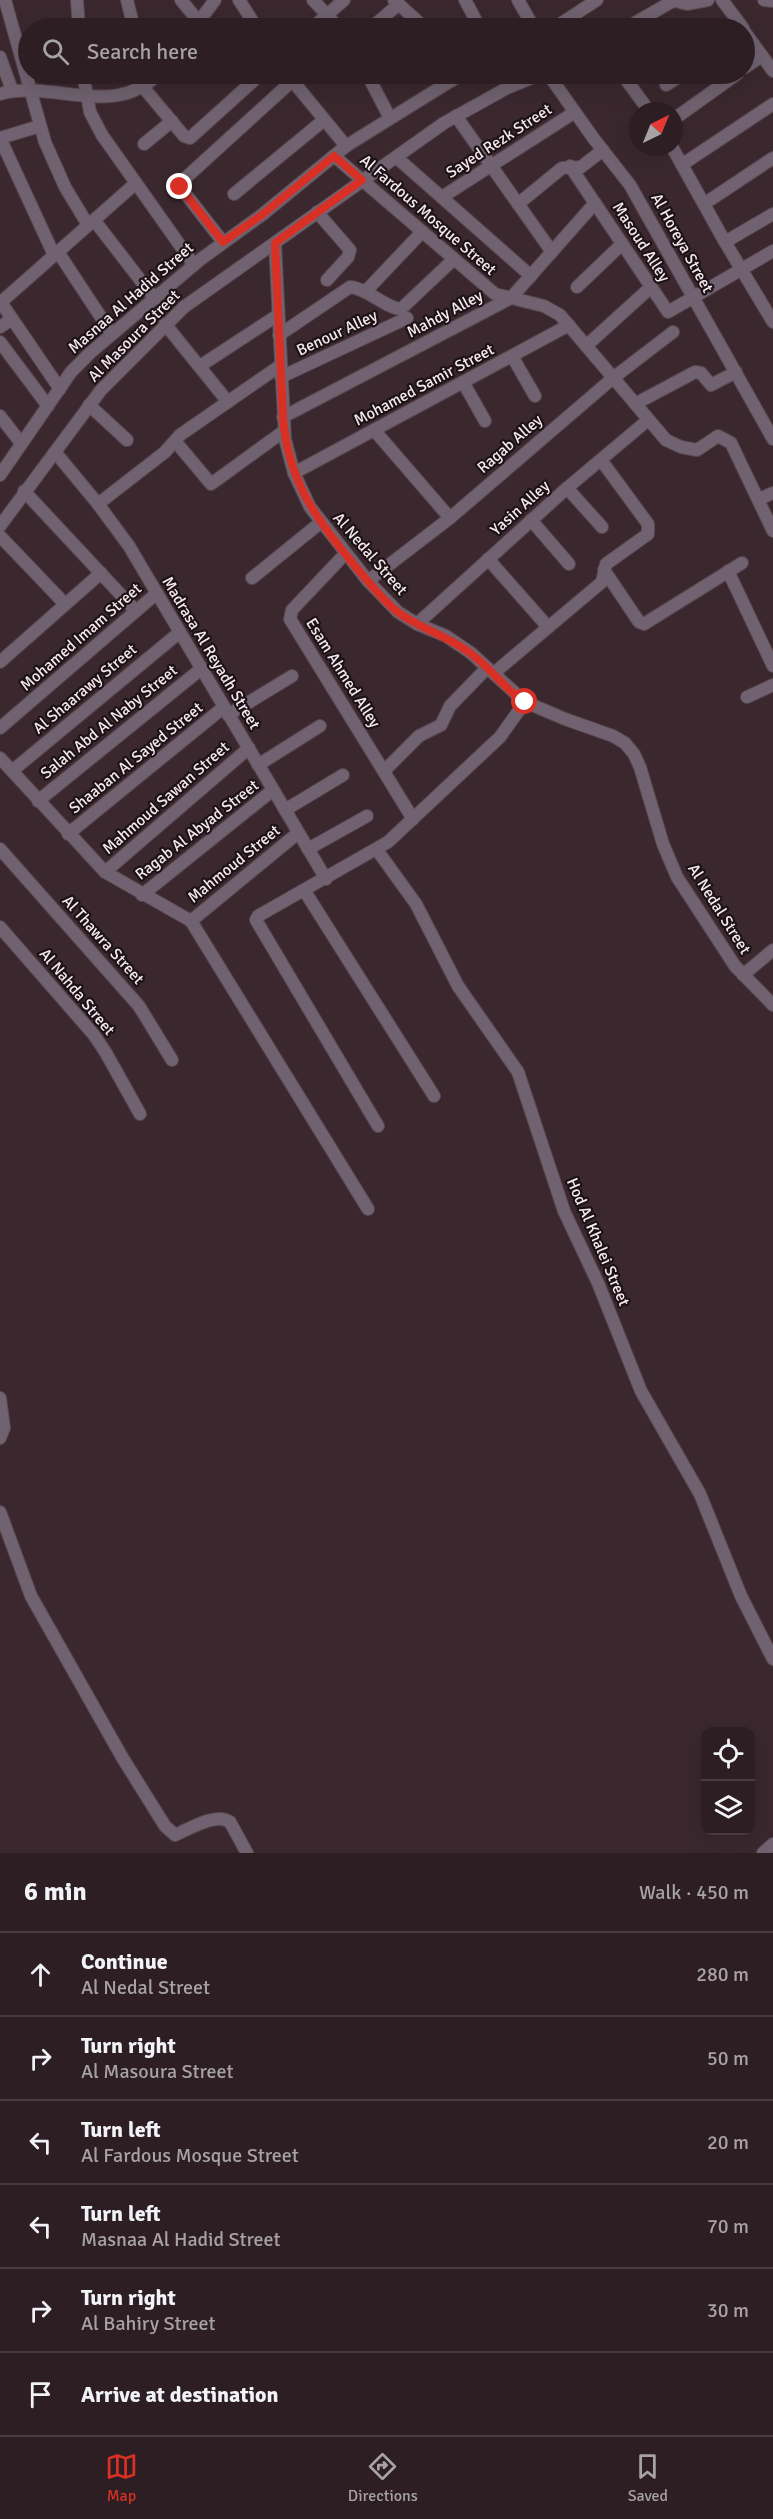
<!DOCTYPE html>
<html lang="en">
<head>
<meta charset="utf-8">
<style>
  :root { --surface:#2c1e23; --page:#382b30; --text:#f1f3f6; --muted:#a6a2a6; --line:#483c41; --accent:#d93025 }
  body { margin:0; font-family:Signika,sans-serif; background:var(--page); color:var(--text) }
  .controls { position:absolute; right:18px; bottom:18px; display:grid; overflow:hidden; border-radius:12px; box-shadow:0 6px 24px #0002 }
  .controls button { width:54px; height:54px; display:grid; place-items:center; padding:0; border:0; border-bottom:2px solid var(--line); background:var(--surface); color:var(--text); font:30px sans-serif }
  .compass { position:absolute; left:629px; top:102px; width:54px; height:54px; border-radius:50%; background:var(--surface); box-shadow:0 6px 24px #0002; rotate:43deg }
  .stop { position:absolute; width:18px; height:18px; margin:-14px; border:4px solid #d93025; border-radius:50%; background:#fff }
  .stop.end { background:#d93025; border-color:#fff; box-shadow:0 2px 6px #0008 }
  .list { margin:0; padding:0; list-style:none }
  h2 { display:flex; justify-content:space-between; align-items:center; height:78px; margin:0; padding:0 24px; font-size:26px }
  h2 small { font-size:20px; font-weight:400; color:var(--muted) }
  .list li { display:grid; grid-template-columns:39px 1fr auto; gap:18px; align-items:center; box-sizing:border-box; height:84px; padding:0 24px; border-top:2px solid var(--line) }
  .list b { display:block; font-size:22px; white-space:nowrap }
  .list p { margin:0; font-size:20px; white-space:nowrap; color:var(--muted) }
  .list em { font-size:20px; font-style:normal; color:var(--muted) }
  .icon { flex:none; width:33px; height:33px; fill:none; stroke:currentColor; stroke-width:2; stroke-linecap:round; stroke-linejoin:round }
  .map { position:relative; flex:none; width:773px; height:1853px; overflow:hidden }
  .search { position:absolute; background:var(--surface); box-shadow:0 6px 24px #0002; left:18px; right:18px; top:18px; height:66px; display:flex; align-items:center; gap:15px; box-sizing:border-box; padding:0 21px; border-radius:33px; color:var(--muted); font-size:22px }
  .sheet { height:582px; background:var(--surface) }
  nav { display:flex; justify-content:space-around; align-items:center; box-sizing:border-box; height:84px; border-top:2px solid var(--line); background:var(--surface); font-size:16px; color:var(--muted) }
  nav a { display:grid; justify-items:center; gap:3px }
  nav .on { color:var(--accent) }
  .map>svg:first-child { display:block }
  .lines { fill:none; stroke-linecap:round; stroke-linejoin:round }
  .street-casing { stroke:#59474e; stroke-width:14 }
  .street { stroke:#706270; stroke-width:12 }
  .route { stroke:#d93025; stroke-width:8 }
  .labels { text-anchor:middle; dominant-baseline:central; stroke-width:4.5; stroke-linejoin:round; paint-order:stroke }
  .street-label { font-size:16px; fill:#f7eaef; stroke:#1c1317 }
</style>
</head>
<body>
<div class="map">
<svg width="773" height="1853" viewBox="0 0 773 1853">
  <rect width="100%" height="100%" fill="#3b282f"/>
  <g class="lines">
    <defs>
      <g id="street">
        <polyline points="5,0 45,142 65,187 88,225"/>
        <polyline points="77,0 79,28"/>
        <polyline points="127,0 134,28"/>
        <polyline points="181,0 204,28"/>
        <polyline points="239,0 257,28"/>
        <polyline points="313,0 339,28"/>
        <polyline points="394,0 425,28"/>
        <polyline points="465,0 480,28"/>
        <polyline points="518,0 534,28"/>
        <polyline points="671,0 687,4 708,0"/>
        <polyline points="722,0 743,28"/>
        <polyline points="764,0 773,1"/>
        <polyline points="194,28 215,0"/>
        <polyline points="312,28 344,0"/>
        <polyline points="371,28 399,4"/>
        <polyline points="554,28 597,0"/>
        <polyline points="626,28 673,1"/>
        <polyline points="744,31 773,71"/>
        <polyline points="0,57 12,90"/>
        <polyline points="744,68 762,56"/>
        <polyline points="83,74 90,112 102,135 194,265"/>
        <polyline points="287,74 346,146"/>
        <polyline points="367,74 390,118"/>
        <polyline points="548,74 594,139 630,185 773,439"/>
        <polyline points="622,74 649,111"/>
        <polyline points="666,85 683,74"/>
        <polyline points="143,87 184,136 190,138 261,74"/>
        <path d="M0 94C52 79 113 120 158 74"/>
        <polyline points="456,116 552,252"/>
        <polyline points="674,119 737,74"/>
        <polyline points="0,138 54,255"/>
        <polyline points="0,138 40,126"/>
        <polyline points="144,144 172,121"/>
        <polyline points="672,147 725,242 773,322"/>
        <polyline points="334,156 495,294 544,306 560,315 666,440 681,447 697,450 718,436 731,443 773,531"/>
        <polyline points="396,157 531,276"/>
        <polyline points="683,164 773,104"/>
        <polyline points="570,166 668,312 773,251"/>
        <polyline points="234,194 324,120"/>
        <polyline points="442,197 575,112"/>
        <polyline points="518,204 562,168 581,167 603,150"/>
        <polyline points="704,204 773,158"/>
        <polyline points="317,212 350,250 348,257 327,280"/>
        <polyline points="94,220 155,299"/>
        <polyline points="223,242 181,188 180,183 292,81"/>
        <polyline points="725,242 773,214"/>
        <polyline points="275,243 285,439 294,473 310,507 368,581 398,612 417,624 446,636 471,653 525,702 565,719 613,736 625,743 634,754 640,767 663,844 677,877 735,966 773,1005"/>
        <polyline points="58,252 112,334"/>
        <polyline points="577,287 622,244"/>
        <polyline points="365,292 422,232"/>
        <polyline points="0,301 60,389"/>
        <polyline points="0,303 136,183"/>
        <polyline points="165,324 228,402"/>
        <polyline points="0,327 12,319"/>
        <path d="M279 335 350 287C369 289 385 308 401 309L454 259"/>
        <polyline points="0,342 48,406"/>
        <polyline points="586,346 651,287"/>
        <polyline points="512,356 535,396"/>
        <polyline points="200,366 278,315"/>
        <polyline points="281,377 407,318"/>
        <polyline points="463,382 485,421"/>
        <polyline points="635,404 695,372 701,373 711,385 736,372"/>
        <polyline points="89,405 127,440"/>
        <polyline points="0,416 21,443"/>
        <polyline points="283,417 511,298 595,203"/>
        <polyline points="374,430 450,518"/>
        <polyline points="175,441 211,484 284,431"/>
        <polyline points="55,452 98,504 129,546 326,879"/>
        <polyline points="294,473 569,325"/>
        <polyline points="0,475 71,372 90,353 201,259 263,214 346,146 462,74"/>
        <polyline points="567,488 602,527"/>
        <polyline points="24,491 136,611"/>
        <polyline points="759,499 773,493"/>
        <polyline points="98,504 165,452 180,435 281,365"/>
        <polyline points="531,520 569,564"/>
        <polyline points="0,526 101,390 184,307 444,123 507,88 541,74"/>
        <polyline points="0,536 65,604"/>
        <polyline points="345,554 292,610 290,619 413,819"/>
        <polyline points="488,559 548,627"/>
        <polyline points="604,570 639,622 644,624 742,563"/>
        <polyline points="728,571 773,666"/>
        <polyline points="252,578 320,523"/>
        <polyline points="368,581 450,518 613,378 673,332"/>
        <polyline points="417,624 567,488 648,420"/>
        <polyline points="0,662 101,573"/>
        <polyline points="494,673 602,582 606,564 648,534 648,524 601,460"/>
        <polyline points="747,697 773,685"/>
        <polyline points="228,715 292,676"/>
        <polyline points="0,728 157,593"/>
        <polyline points="0,758 105,872 191,921 368,1209"/>
        <polyline points="258,765 320,726"/>
        <polyline points="12,771 180,632"/>
        <polyline points="384,771 419,736 441,725 450,706 487,668"/>
        <polyline points="38,801 201,669"/>
        <polyline points="285,810 343,775"/>
        <polyline points="68,834 224,707"/>
        <polyline points="0,849 139,1006 172,1060"/>
        <polyline points="308,849 367,816"/>
        <polyline points="377,850 416,904 458,986 518,1072 564,1211 598,1283 641,1391 700,1494 741,1596 773,1659"/>
        <polyline points="105,872 249,748"/>
        <polyline points="304,890 434,1096"/>
        <polyline points="142,895 273,790"/>
        <polyline points="191,921 298,833"/>
        <polyline points="0,927 94,1035 106,1053 140,1114"/>
        <polyline points="743,975 773,950"/>
        <polyline points="378,1126 256,920 258,916 388,842 500,737 525,702"/>
        <polyline points="0,1398 4,1428 0,1438"/>
        <path d="M0 1512 31 1596 122 1757 165 1826 175 1835C189 1829 216 1812 230 1822L247 1853"/>
        <polyline points="763,1853 773,1844"/>
      </g>
    </defs>
    <use href="#street" class="street-casing"/>
    <use href="#street" class="street"/>
  </g>
  <g class="lines">
    <path class="route" d="M180 187 223 242 263 214 334 156 362 180 275 243 283 417C288 481 316 519 355 566 369 582 382 600 399 613 421 629 448 636 470 653 490 667 504 689 525 702"/>
  </g>
  <g class="labels">
    <g class="street-label">
      <text transform="translate(499 141) rotate(-33)">Sayed Rezk Street</text>
      <text transform="translate(428 215) rotate(41)">Al Fardous Mosque Street</text>
      <text transform="translate(641 242) rotate(57)">Masoud Alley</text>
      <text transform="translate(682 243) rotate(61)">Al Horeya Street</text>
      <text transform="translate(131 298) rotate(-41)">Masnaa Al Hadid Street</text>
      <text transform="translate(445 314) rotate(-28)">Mahdy Alley</text>
      <text transform="translate(337 333) rotate(-25)">Benour Alley</text>
      <text transform="translate(134 336) rotate(-45)">Al Masoura Street</text>
      <text transform="translate(424 385) rotate(-28)">Mohamed Samir Street</text>
      <text transform="translate(510 444) rotate(-41)">Ragab Alley</text>
      <text transform="translate(520 508) rotate(-42)">Yasin Alley</text>
      <text transform="translate(370 554) rotate(49)">Al Nedal Street</text>
      <text transform="translate(81 637) rotate(-41)">Mohamed Imam Street</text>
      <text transform="translate(211 653) rotate(59)">Madrasa Al Reyadh Street</text>
      <text transform="translate(343 673) rotate(58)">Esam Ahmed Alley</text>
      <text transform="translate(85 689) rotate(-40)">Al Shaarawy Street</text>
      <text transform="translate(109 722) rotate(-39)">Salah Abd Al Naby Street</text>
      <text transform="translate(136 758) rotate(-39)">Shaaban Al Sayed Street</text>
      <text transform="translate(166 798) rotate(-41)">Mahmoud Sawan Street</text>
      <text transform="translate(197 830) rotate(-38)">Ragab Al Abyad Street</text>
      <text transform="translate(234 864) rotate(-39)">Mahmoud Street</text>
      <text transform="translate(719 909) rotate(58)">Al Nedal Street</text>
      <text transform="translate(103 940) rotate(48)">Al Thawra Street</text>
      <text transform="translate(77 992) rotate(50)">Al Nahda Street</text>
      <text transform="translate(598 1242) rotate(67)">Hod Al Khalei Street</text>
    </g>
  </g>
</svg>
<div class="controls">
<button><svg class="icon" aria-label="locate" viewBox="0 0 24 24"><circle cx="12" cy="12" r="6"/><path d="M12 2v4M12 18v4M2 12h4M18 12h4"/></svg></button>
<button><svg class="icon" aria-label="layers" viewBox="0 0 24 24"><path d="M12 4l9 5-9 5-9-5zM3 14l9 5 9-5"/></svg></button>
</div>
<svg class="compass" viewBox="-18 -18 36 36"><path d="M0-13l5 13h-10z" fill="#e53935"/><path d="M0 13l5-13h-10z" fill="#a6a2a6"/></svg>
<div class="stop" style="left:525px;top:702px"></div>
<div class="stop end" style="left:180px;top:187px"></div>
<div class="search"><svg class="icon" aria-label="search" viewBox="0 0 24 24"><circle cx="10" cy="10" r="6"/><path d="M15 15l6 6"/></svg>Search here</div>
</div>
<section class="sheet">
<h2>6 min<small>Walk · 450 m</small></h2>
<ul class="list">
<li><svg class="icon" aria-label="ahead" viewBox="0 0 24 24"><path d="M12 20V5M6 11l6-6 6 6"/></svg><div><b>Continue</b><p>Al Nedal Street</p></div><em>280 m</em></li>
<li><svg class="icon" aria-label="right" viewBox="0 0 24 24"><path d="M7 20v-9h11M14 6l5 5-5 5"/></svg><div><b>Turn right</b><p>Al Masoura Street</p></div><em>50 m</em></li>
<li><svg class="icon" aria-label="left" viewBox="0 0 24 24"><path d="M17 20v-9H6M10 6l-5 5 5 5"/></svg><div><b>Turn left</b><p>Al Fardous Mosque Street</p></div><em>20 m</em></li>
<li><svg class="icon" aria-label="left" viewBox="0 0 24 24"><path d="M17 20v-9H6M10 6l-5 5 5 5"/></svg><div><b>Turn left</b><p>Masnaa Al Hadid Street</p></div><em>70 m</em></li>
<li><svg class="icon" aria-label="right" viewBox="0 0 24 24"><path d="M7 20v-9h11M14 6l5 5-5 5"/></svg><div><b>Turn right</b><p>Al Bahiry Street</p></div><em>30 m</em></li>
<li><svg class="icon" aria-label="arrive" viewBox="0 0 24 24"><path d="M6 21V4h12l-3 4 3 4H6"/></svg><div><b>Arrive at destination</b></div></li>
</ul>
</section>
<nav>
<a class="on"><svg class="icon" aria-label="map" viewBox="0 0 24 24"><path d="M3 6l6-2 6 2 6-2v14l-6 2-6-2-6 2zM9 4v14M15 6v14"/></svg>Map</a>
<a><svg class="icon" aria-label="directions" viewBox="0 0 24 24"><path d="M12 3l9 9-9 9-9-9zM9 14v-3h6M13 9l2 2-2 2"/></svg>Directions</a>
<a><svg class="icon" aria-label="saved" viewBox="0 0 24 24"><path d="M7 4h10v16l-5-4-5 4z"/></svg>Saved</a>
</nav>
</body>
</html>
